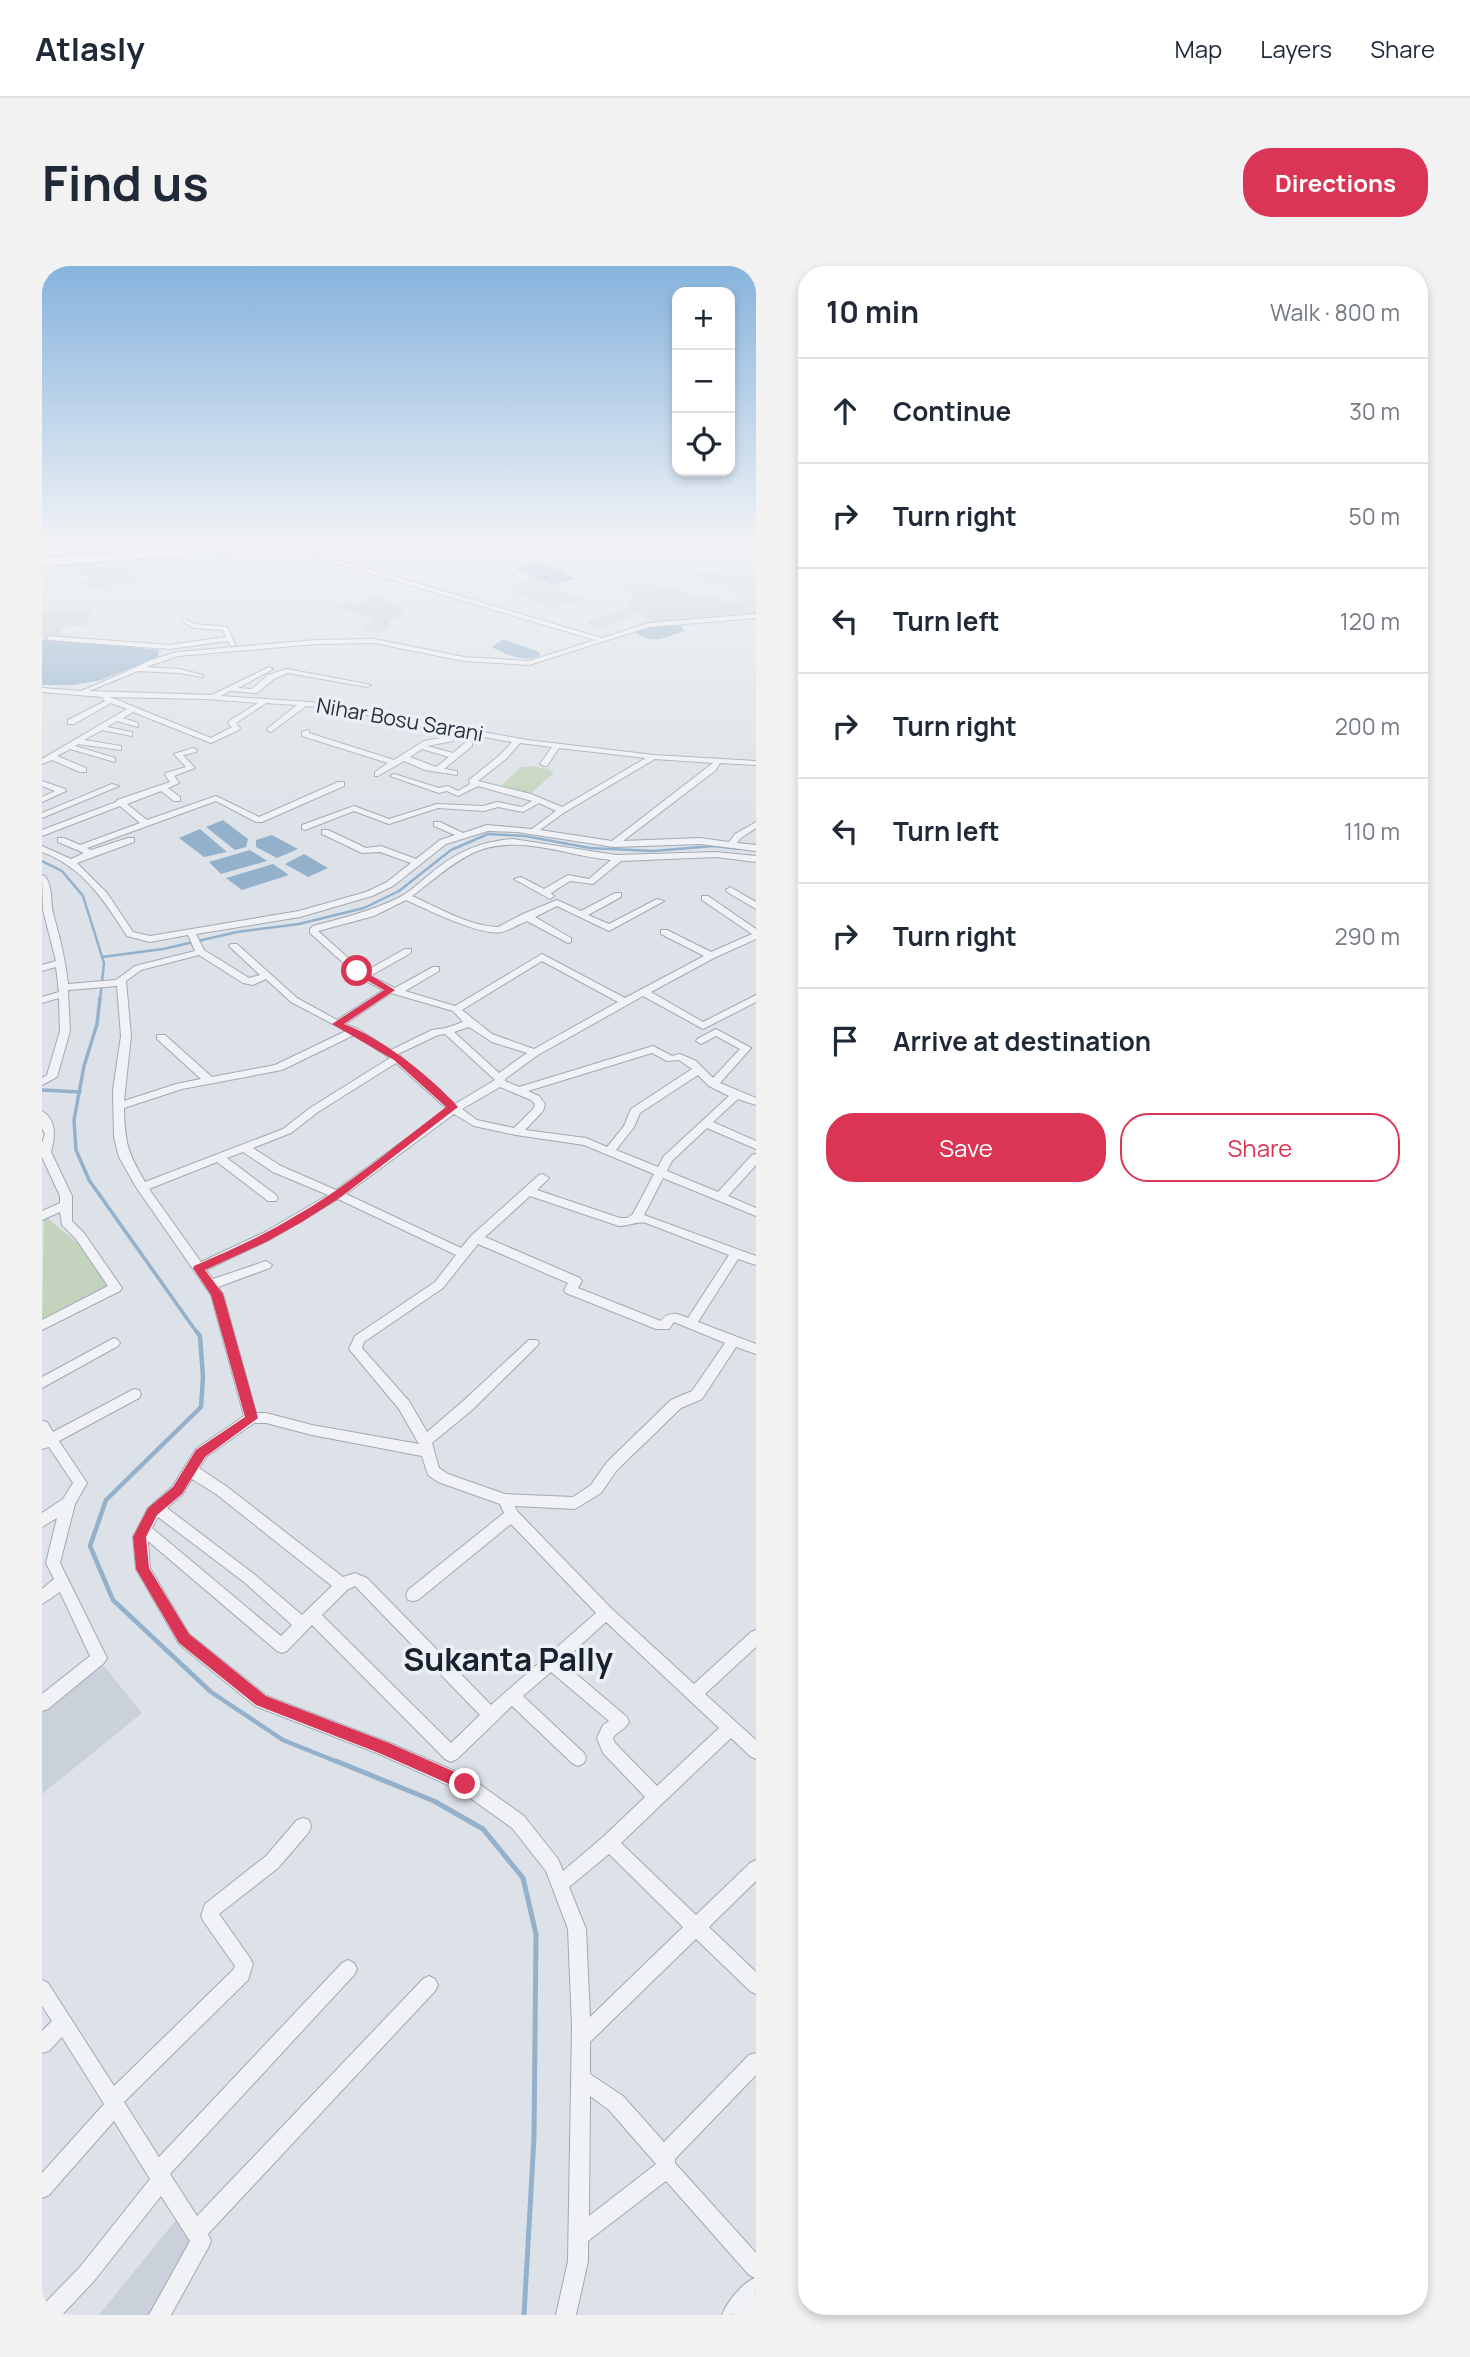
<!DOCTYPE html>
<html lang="en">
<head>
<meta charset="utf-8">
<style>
  :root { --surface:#fff; --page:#f2f2f3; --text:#1f2937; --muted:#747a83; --line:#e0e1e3; --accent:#da3554 }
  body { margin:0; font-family:Manrope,sans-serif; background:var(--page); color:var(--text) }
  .controls { position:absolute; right:21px; top:21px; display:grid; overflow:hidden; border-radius:14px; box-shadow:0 4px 10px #0003 }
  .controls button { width:63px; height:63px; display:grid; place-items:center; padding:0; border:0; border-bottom:2px solid var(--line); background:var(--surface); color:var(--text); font:35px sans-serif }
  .stop { position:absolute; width:21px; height:21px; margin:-16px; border:5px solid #da3554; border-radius:50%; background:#fff }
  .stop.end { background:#da3554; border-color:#fff; box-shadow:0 2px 7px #0008 }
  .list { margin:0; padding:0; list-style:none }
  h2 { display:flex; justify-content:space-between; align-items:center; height:91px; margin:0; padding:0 28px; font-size:30px }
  h2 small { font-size:23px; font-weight:400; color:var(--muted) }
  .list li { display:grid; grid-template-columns:46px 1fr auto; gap:21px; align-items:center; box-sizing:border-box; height:105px; padding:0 28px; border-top:2px solid var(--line) }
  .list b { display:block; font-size:26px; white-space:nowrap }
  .list em { font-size:23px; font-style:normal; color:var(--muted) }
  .actions { display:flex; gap:14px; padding:21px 28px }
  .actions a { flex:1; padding:16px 0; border:2px solid var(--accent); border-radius:28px; text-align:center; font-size:24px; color:var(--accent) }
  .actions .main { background:var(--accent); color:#fff }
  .icon { flex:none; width:38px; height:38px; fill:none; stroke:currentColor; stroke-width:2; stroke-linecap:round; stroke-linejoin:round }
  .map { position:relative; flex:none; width:714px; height:2049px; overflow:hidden; border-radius:28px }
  header { display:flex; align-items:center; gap:42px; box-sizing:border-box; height:98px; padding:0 35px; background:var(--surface); border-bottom:2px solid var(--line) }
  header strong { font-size:33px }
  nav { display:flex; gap:38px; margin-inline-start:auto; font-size:24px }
  .intro { display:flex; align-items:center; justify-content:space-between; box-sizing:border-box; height:168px; padding:0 42px }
  h1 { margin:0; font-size:49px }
  .button { padding:18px 32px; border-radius:28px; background:var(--accent); color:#fff; font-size:24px; font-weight:700 }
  main { display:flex; gap:42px; padding:0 42px }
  aside { flex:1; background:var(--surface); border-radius:28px; box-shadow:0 4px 10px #0003 }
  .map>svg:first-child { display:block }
  .built { fill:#cad1da }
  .green { fill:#c3d3bd }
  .water { fill:#94b1cc }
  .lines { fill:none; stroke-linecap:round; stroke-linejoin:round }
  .stream-far3 { stroke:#94b1cc; stroke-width:2.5 }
  .stream-far2 { stroke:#94b1cc; stroke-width:3.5 }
  .stream-far1 { stroke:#94b1cc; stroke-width:4.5 }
  .stream { stroke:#94b1cc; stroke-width:5 }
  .street-casing { stroke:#a2a9b2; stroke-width:2 }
  .highway-casing { stroke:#838fa0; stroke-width:2 }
  .street { fill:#f0f2f6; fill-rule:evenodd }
  .highway { fill:#fff; fill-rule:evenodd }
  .route { fill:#da3554 }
  .labels { text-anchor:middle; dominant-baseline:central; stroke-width:7; stroke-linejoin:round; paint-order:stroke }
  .far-street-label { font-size:21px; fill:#253040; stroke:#ecf0f6 }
  .near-neighbourhood-label { font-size:32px; font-weight:bold; fill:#172130; stroke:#ecf0f6 }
</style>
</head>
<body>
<header>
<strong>Atlasly</strong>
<nav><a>Map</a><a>Layers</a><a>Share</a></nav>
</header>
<div class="intro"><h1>Find us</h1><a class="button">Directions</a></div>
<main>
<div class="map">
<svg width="714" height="2049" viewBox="0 0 714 2049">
  <rect width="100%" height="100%" fill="#dde2e8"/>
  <g class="built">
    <polygon points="91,289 95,298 86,302 102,310 93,316 49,323 36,317 48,312 13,300 0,300"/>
    <polygon points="640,305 714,311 714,349 691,348 616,358 597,347 560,362 544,356 586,342 591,326 578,321 596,315 616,321 643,325 656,331 668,330 684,336 708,335 699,328 700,324 676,316 670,317"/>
    <polygon points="492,312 541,332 511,343 464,322"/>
    <polygon points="334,330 363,342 358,350 345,357 351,359 338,367 321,364 331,354 293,340 305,335 317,338"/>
    <polygon points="51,345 43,360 24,359 15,369 0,372 0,347"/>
    <polygon points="61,1399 100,1447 0,1528 0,1446"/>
    <polygon points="133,1955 152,1976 112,2049 57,2049"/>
  </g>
  <g class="green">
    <polygon points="489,500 506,503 512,507 489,527 466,523 460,519 479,501"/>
    <polygon points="2,949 40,981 68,1023 0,1057"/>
  </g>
  <g class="water">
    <polygon points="492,297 499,297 534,313 512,319 473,303"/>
    <path d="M632 357 638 359 643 365C621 370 616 381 593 366L601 362Z"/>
    <polygon points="5,372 117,384 116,391 59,414 32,419 0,419 0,375"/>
    <path d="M461 373 497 386 499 389C485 398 463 389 450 381Z"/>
    <polygon points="181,554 206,573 204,581 193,584 164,561"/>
    <polygon points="158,563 185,586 162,591 137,572"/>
    <polygon points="230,569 256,583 235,592 214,581 214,574"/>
    <polygon points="208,584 225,595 179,608 167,596"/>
    <polygon points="262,588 286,602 266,611 243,598"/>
    <polygon points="231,598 247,609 200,624 184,612"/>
  </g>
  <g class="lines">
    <g class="stream-far3">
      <polyline points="0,595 20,605 41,630 62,697 58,734"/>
      <polyline points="60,691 121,683 195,666 257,658 322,642 357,625 409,584 446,568 483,570 548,582 611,585 672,580 698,583"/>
    </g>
    <g class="stream-far2">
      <polyline points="58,732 55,758 42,800 32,854 34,884 47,914 156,1068"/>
      <polyline points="0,824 38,826"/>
    </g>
    <polyline class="stream-far1" points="155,1066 158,1070 161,1111 159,1141 64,1234 48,1280 71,1334 169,1426 241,1474 298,1497"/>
    <polyline class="stream" points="294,1495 392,1535 441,1563 481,1612 494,1668 492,1872 482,2049"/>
    <defs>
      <g id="street">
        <path d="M238 277 560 372 606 357 714 348V352L607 361 487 399 422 395 332 377 274 378 136 390 104 401 137 403 161 409V411L137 407 96 405 47 425 170 429 227 401 231 403 229 404 196 422 210 423 226 409 245 403 329 419 325 421 246 407 232 413 215 427 188 425 179 430 281 437 485 474 612 489 714 495V499L678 497 674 504 581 575 658 572 687 576 693 568 714 556V562L699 572 695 577 714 579V585L658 578 572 581 475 566 446 565 404 578 351 620 330 630 258 651 154 668 162 684 207 712 218 709 187 680 189 678H195L255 732 295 754 341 724 318 712 268 667V663L271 660C301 652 330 645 358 631 369 625 378 616 388 608 413 587 438 575 471 573L574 589 674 586 714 590V596L674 591 579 595 551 618 528 615 509 627 512 630 508 633 472 613 479 611 502 623 526 609 547 613 569 594C523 590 472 565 427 589 406 600 389 616 370 630 397 642 427 660 456 661L481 648 515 634 539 645 573 627H579V631L546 649 567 658 615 633 622 635 567 665 515 640 493 651 529 672V676L526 677 485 655C477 658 468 664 460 666 440 671 384 643 364 634L332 650 276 665 322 706 363 683H369V687L328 710 353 722 391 701H397V705L363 725 413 740 500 688 583 732 662 690 619 668V664H625L669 686 710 668 660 634V630H666L714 663V673L672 692 609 726 661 756 714 729V736L661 763 601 730 496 789 463 813V815L477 821 611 780 630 790 638 788 654 795 671 812 698 783 674 770 659 778 654 775 655 773 674 763 709 782 678 817 714 832V839L696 833 671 856 714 875V883L665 862 630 895 625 905 676 926 710 889 714 888V899L686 930 714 942V950L621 912 602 949 714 990V999L696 993 656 1056 714 1078V1088L694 1081 660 1133 639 1142 575 1204 559 1227 533 1243 473 1240 475 1245 569 1342 652 1418 709 1366 714 1364V1381L663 1428 714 1474V1493L708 1490 689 1472 579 1577 654 1649 708 1597 714 1594V1615L667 1661 714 1706V1728L708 1725 654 1673 548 1776V1808L581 1830 622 1876 707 1789 714 1787V1809L633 1893V1897L714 1987V2038L704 2049H680C685 2036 700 2017 713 2012L707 2009 624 1915 546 1975V1995L534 2049H514L526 1995 530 1760 526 1663 504 1605 470 1562 417 1524 337 1488 213 1440 137 1378 94 1303 91 1271 106 1242 130 1221 154 1183 202 1150 169 1029 94 921 77 891 72 871 71 824 79 770 75 720 26 724 28 765 15 811 0 819V812L5 809 18 765 17 732 0 737V731L17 726 14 701 0 705V699L14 695 1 644 0 609 3 610C11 622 8 634 11 647 18 673 23 691 26 718L74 714 93 700 153 685 146 669 108 676 85 670C62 634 41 601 0 586V580L29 593 42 587 16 576V572H22L38 579 98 557 78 540 0 570V564L74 536 75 534 128 516 123 509 124 507 144 501 132 488 151 482 155 484 154 486 141 489 153 502 132 510 137 517 126 522 138 531V535H132L119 525 85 538 105 554 174 530 217 551 296 516H302V520L220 556H214L174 535 45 582 49 584 86 572H92V576L35 597 65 627 91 666 108 670 257 645 324 626 345 616 369 597 338 586 320 587 280 568V564H286L324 582 339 580 374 593 398 574 413 569 392 560V556H398L421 567 445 559 490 563 514 545 497 537 481 546 456 541 442 545 396 542 347 558 312 545 263 564 260 563V559L312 540 347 553 395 538 441 540 455 536 480 541 490 535 436 520 416 530 405 525 397 527 348 510 352 508 397 522 406 520 416 525 428 518 427 514 458 489 470 476 415 466 411 470V475L385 480 411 487 424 476H430V480L402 503 415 505V509L383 504 362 495 336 510H333V506L346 497 260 470V466L267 464V467L352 494 382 475 404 471 403 469 408 464 281 441 264 440 229 466 225 464 226 462 255 439 224 437 194 457 198 462 197 464 169 477 91 446 81 452 96 457V461L75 455 65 461 90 466V470L60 464 42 474 79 480V484L36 478 33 480 73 492V496L28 483 15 490 44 502V506H38L10 494 0 498V493L85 443 69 437 32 458H26V454L63 435 60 431 0 426V422L39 425 72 411 109 394 135 386 274 374 332 373 422 391 487 395 553 374 236 280ZM68 431 164 433 216 437 187 455 186 457 190 461 169 472ZM478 477 510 481 498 498 502 500H505L517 482 604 492 520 541 489 528 436 515 464 493ZM380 483 407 491 394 501 368 491ZM613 493 671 497 570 575 498 564 523 546ZM157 689 201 717 211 719 224 713 249 736 304 765 233 799 170 811 123 769H115V773L159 813 134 818 82 835 89 770 84 715 99 704ZM500 695 576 736 492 783 450 768 420 744ZM349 727 411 745 421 756 404 762 390 764 349 784 316 763 303 758ZM427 761 450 776 485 787 457 807 412 766ZM403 768 453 814 413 838 356 788 396 769ZM312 769 348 792 268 842 241 863 103 916C85 885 83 877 82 842L140 823 240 804ZM610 787 625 795 637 794 650 803 589 843 582 860 565 881 544 872 483 864 501 845 503 838 497 830 486 825ZM354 797 405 843 294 924 239 900 211 882 249 867 276 846ZM656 809 667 820 687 830 622 890 616 901 574 884 592 861 598 847ZM458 821 489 834 493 838 492 842 472 862 435 854 420 843ZM412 848 432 860 474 869 542 879 612 908 591 948 585 952H578L495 924 507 912 501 908 497 909 430 969 419 982 304 928ZM201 886 231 906 286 929 223 966 159 996 107 923 175 896 226 935H234L236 932 234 929 185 892ZM488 930 577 960C587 960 595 955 604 957L687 989 646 1052C634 1047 627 1045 619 1055L536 1022 540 1015 538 1012 443 971ZM296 933 414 989 393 1016 313 1070 307 1083 357 1143 377 1178 270 1159 224 1147H214L181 1028 176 1021 228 1002 230 999 224 995 171 1013 164 1004 231 972ZM436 978 526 1017 522 1024 524 1027 614 1063H627L632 1056 683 1077 650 1125 629 1134 565 1196 549 1219 531 1231 463 1228 406 1208 397 1202 390 1177 430 1144 495 1080 497 1077 495 1074H487L420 1136 385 1166 367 1135 320 1082 322 1076 401 1022ZM212 1157H224L270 1169 380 1190 386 1209 396 1216 458 1238 462 1247 366 1324 364 1329 366 1334 371 1335 376 1334 469 1258 554 1347 449 1439 325 1312 313 1307 301 1311 184 1220 157 1202 164 1191ZM150 1213 174 1228 290 1320 260 1349 212 1308 125 1242 140 1229ZM116 1251 202 1316 250 1359 239 1370 110 1262ZM106 1275 235 1385 240 1387 245 1385 270 1359 403 1493 409 1496 415 1493 470 1440 530 1497 536 1500 542 1497 544 1492 542 1487 481 1430 509 1406 567 1455 561 1459 555 1472 561 1487 603 1531 561 1571 521 1605 516 1593 482 1550 429 1512 348 1477 225 1430 147 1368 108 1302ZM313 1320 438 1449 409 1477 280 1349 305 1324ZM564 1356 677 1462 615 1520 573 1477 571 1472C575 1465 583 1464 587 1456L585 1451 520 1396ZM567 1588 641 1661 548 1751 544 1663 527 1621ZM548 1830 567 1844 614 1898 547 1950Z"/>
        <polygon points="143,353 153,358 185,361 194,379 189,380 186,375 127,383 7,374 4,372 7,370 127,379 184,371 181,364 151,362 140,355"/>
        <polygon points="0,515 23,523 24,525 0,536 0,531 13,525 0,520"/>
        <polygon points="70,518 77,520 0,552 0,547"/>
        <polygon points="688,621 714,636 714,643 685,626 684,624"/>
        <path d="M0 845C15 854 13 871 9 886L30 930V955L42 967 80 1022 78 1025 0 1064V1054L66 1020 34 973 20 959 18 946 0 954V945L18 937V930L0 891V877L3 868 0 862Z"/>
        <polygon points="72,1072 76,1074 78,1077 76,1080 0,1122 0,1111"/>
        <polygon points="92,1123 97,1124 99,1128 97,1132 17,1175 45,1217 33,1238 18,1297 65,1392 62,1397 6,1443 0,1445 0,1428 48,1390 18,1326 0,1338 0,1323 12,1313 4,1297 15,1252 0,1261 0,1247 21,1233 31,1217 7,1181 0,1183 0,1155 5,1156 11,1166"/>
        <polygon points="261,1552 267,1554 269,1560 267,1566 236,1602 177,1648 208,1692 211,1698 206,1714 82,1836 117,1891 300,1697 306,1694 312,1697 315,1703 312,1709 128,1908 155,1950 381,1713 387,1710 393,1713 396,1719 393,1725 166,1968 169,1975 166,1982 129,2049 107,2049 148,1975 119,1930 52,2015 20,2049 0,2049 0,2040 38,2001 108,1913 72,1855 7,1929 0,1932 0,1907 62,1838 20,1771 7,1785 0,1787 0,1765 10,1755 0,1740 0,1714 6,1717 72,1820 192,1703 193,1700 162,1656 159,1650 163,1638 224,1590 255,1554"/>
      </g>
      <polygon id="highway" points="272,273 320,273 314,277 0,300 0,292"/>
    </defs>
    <use href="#street" class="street-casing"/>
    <use href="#highway" class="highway-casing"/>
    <use href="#street" class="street"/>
    <use href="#highway" class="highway"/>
  </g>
  <linearGradient id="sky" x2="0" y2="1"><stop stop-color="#86b3dd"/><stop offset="0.49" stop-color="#f0f2f5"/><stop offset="1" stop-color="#f0f2f5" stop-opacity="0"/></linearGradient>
  <rect width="714" height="559" fill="url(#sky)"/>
  <path class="route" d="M312 703H318L353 724 302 758C341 773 388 810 416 841L299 931 260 956 224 976 163 1004 181 1028 216 1152 163 1191 140 1228 115 1249 104 1271 107 1302 147 1368 224 1430 347 1477 429 1513 431 1518 429 1523 423 1525 337 1487 214 1439 137 1377 94 1303 91 1271 106 1242 131 1221 154 1184 203 1151 169 1029 151 1002 152 1000C186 985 219 971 250 952 305 921 354 879 404 841L352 794 290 758 342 724 312 707Z"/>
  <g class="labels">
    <g class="far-street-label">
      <text transform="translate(358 453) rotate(10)">Nihar Bosu Sarani</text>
    </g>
    <g class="near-neighbourhood-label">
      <text x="466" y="1393">Sukanta Pally</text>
    </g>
  </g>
</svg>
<div class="controls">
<button>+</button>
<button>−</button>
<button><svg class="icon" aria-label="locate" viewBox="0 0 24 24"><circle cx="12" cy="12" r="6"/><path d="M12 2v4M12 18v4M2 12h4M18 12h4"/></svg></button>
</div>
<div class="stop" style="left:315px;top:705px"></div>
<div class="stop end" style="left:423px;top:1518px"></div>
</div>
<aside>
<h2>10 min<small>Walk · 800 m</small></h2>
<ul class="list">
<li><svg class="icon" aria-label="ahead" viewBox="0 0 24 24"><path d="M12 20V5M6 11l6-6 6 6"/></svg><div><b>Continue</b></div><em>30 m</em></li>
<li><svg class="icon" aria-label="right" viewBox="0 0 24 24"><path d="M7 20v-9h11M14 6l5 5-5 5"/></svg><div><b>Turn right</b></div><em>50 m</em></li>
<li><svg class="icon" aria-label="left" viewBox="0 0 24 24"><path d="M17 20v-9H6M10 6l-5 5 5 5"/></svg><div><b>Turn left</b></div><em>120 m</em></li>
<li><svg class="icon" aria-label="right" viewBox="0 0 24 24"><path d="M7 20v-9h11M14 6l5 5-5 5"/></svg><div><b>Turn right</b></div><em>200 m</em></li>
<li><svg class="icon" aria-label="left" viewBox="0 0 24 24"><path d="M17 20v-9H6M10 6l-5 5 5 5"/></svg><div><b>Turn left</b></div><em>110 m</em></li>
<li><svg class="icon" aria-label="right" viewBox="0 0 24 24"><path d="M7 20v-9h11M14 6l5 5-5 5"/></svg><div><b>Turn right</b></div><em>290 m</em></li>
<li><svg class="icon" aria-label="arrive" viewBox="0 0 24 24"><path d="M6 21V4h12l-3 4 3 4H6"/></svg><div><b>Arrive at destination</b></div></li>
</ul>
<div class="actions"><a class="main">Save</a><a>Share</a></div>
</aside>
</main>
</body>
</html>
